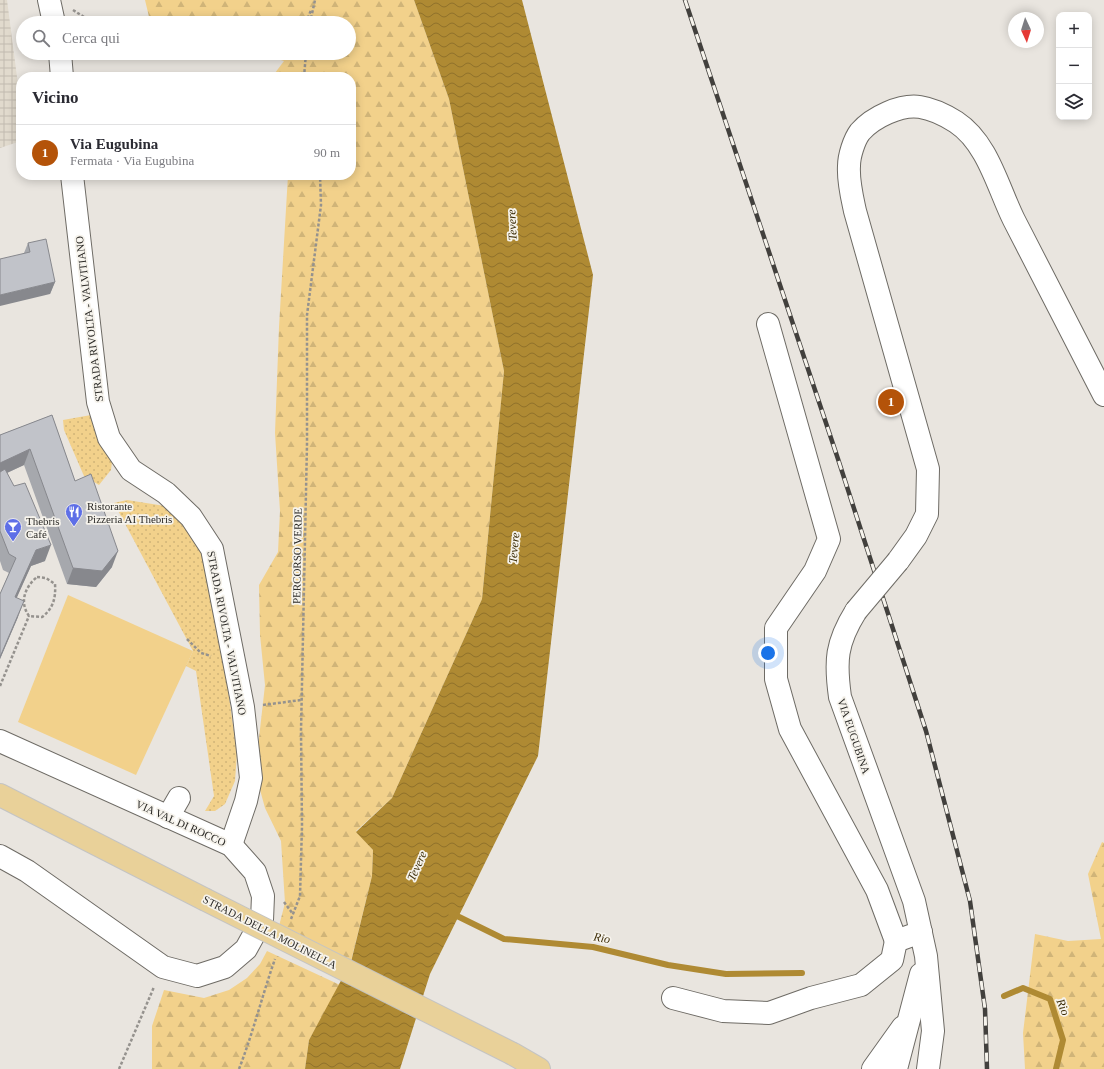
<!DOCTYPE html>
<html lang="it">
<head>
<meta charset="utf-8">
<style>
  :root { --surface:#fff; --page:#f2f2f3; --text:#2b2b33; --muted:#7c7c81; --line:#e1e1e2; --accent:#b45309 }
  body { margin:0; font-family:Georgia,serif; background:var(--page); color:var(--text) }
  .controls { position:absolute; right:12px; top:12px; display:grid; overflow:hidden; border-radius:8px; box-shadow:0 2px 10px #0003 }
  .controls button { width:36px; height:36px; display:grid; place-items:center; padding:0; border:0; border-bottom:1px solid var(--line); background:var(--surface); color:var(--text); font:20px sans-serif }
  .compass { position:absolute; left:1008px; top:12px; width:36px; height:36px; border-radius:50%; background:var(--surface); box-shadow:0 2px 10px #0003; rotate:176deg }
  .you { position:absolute; left:768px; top:653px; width:14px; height:14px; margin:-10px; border:3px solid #fff; border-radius:50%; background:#1a73e8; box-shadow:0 0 0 6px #1a73e833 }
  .badge { display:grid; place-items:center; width:26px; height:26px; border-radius:50%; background:var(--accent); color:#fff; font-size:13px; font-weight:700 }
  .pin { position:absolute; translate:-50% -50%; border:2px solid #fff; box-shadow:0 1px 4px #0006 }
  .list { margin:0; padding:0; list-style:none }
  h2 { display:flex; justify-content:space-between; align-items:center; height:52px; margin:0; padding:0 16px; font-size:17px }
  h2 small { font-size:13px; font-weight:400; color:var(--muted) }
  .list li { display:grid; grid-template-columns:26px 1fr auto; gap:12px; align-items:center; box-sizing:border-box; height:56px; padding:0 16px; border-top:1px solid var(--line) }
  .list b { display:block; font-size:15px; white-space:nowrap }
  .list p { margin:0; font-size:13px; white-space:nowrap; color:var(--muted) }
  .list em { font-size:13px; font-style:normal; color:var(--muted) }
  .icon { flex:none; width:22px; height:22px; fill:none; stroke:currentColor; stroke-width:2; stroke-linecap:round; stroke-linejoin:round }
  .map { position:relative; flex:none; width:1104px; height:1069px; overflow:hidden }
  .search { position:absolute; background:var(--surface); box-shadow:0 2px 10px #0003; left:16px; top:16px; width:340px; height:44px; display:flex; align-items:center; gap:10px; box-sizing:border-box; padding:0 14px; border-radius:22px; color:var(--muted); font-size:15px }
  .panel { position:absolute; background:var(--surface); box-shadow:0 2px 10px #0003; left:16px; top:72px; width:340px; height:108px; border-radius:16px }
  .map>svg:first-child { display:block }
  .industrial { fill:url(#industrial-grid) }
  .forest { fill:url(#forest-firs) }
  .garden { fill:url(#garden-dots) }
  .pitch { fill:#f2d18b }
  .water { fill:url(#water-waves) }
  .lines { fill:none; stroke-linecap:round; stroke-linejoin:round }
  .stream { stroke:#af8a33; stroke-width:6 }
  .minor-casing { stroke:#6e6b65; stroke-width:24 }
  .major-casing { stroke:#c4c4c3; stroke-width:24 }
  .path { stroke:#95928e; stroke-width:2.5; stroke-dasharray:3 2; stroke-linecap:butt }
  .minor { stroke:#fff; stroke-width:22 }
  .major { stroke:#e9d199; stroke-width:22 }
  .rail-casing { stroke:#42403d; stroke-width:4.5 }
  .rail { stroke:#f6f3ec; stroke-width:3; stroke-dasharray:9; stroke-linecap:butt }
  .minor-bridge-casing { stroke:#6e6b65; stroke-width:24; stroke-linecap:butt }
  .major-bridge-casing { stroke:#c4c4c3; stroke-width:24; stroke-linecap:butt }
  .minor-bridge { stroke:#fff; stroke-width:22 }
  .major-bridge { stroke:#e9d199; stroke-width:22 }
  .wall { fill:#a6a8ad }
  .shaded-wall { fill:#87888d }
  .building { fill:#c1c3c9; stroke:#87888d }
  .labels { text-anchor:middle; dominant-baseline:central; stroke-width:3.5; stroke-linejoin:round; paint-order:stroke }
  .street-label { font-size:11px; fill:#2c2b28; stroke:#f6f3ec }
  .poi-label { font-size:11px; fill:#2c2b28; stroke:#f6f3ec; text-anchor:start }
  .water-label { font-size:12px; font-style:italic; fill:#3d2d07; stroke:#f6f3ec }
</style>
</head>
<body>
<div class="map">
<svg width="1104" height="1069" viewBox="0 0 1104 1069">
  <defs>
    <pattern id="industrial-grid" width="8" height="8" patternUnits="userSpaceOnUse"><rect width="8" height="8" fill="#e1dacd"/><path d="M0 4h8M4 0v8" fill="none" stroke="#c1bbb0"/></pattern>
    <pattern id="forest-firs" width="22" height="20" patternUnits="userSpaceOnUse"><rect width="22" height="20" fill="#f2d18b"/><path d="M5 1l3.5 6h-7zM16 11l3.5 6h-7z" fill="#d0b478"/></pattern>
    <pattern id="garden-dots" width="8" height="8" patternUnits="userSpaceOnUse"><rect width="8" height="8" fill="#f2d18b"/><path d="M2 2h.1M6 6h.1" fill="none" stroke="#d0b478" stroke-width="1.8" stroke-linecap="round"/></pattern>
    <pattern id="water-waves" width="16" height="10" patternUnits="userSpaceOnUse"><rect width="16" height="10" fill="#af8a33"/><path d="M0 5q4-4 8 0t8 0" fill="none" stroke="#8f712b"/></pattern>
  </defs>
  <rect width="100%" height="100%" fill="#e9e5df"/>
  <polygon class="industrial" points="0,0 7,0 21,108 21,141 0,148"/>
  <g class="forest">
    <polygon points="145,0 414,0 449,99 504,371 482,599 392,798 356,831 373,850 372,876 351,961 279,926 285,903 281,841 265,808 259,786 259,738 265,685 260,635 259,585 278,552 280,511 275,433 279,327 288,175 351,175 351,77 272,77 284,61 259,53 349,53 349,23 156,23 150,21"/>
    <polygon points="1102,842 1104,843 1104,1069 1025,1069 1023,1033 1035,934 1068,941 1101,939 1088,874"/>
    <polygon points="267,951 340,985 309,1040 305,1069 152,1069 152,1026 164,990 204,998 229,990 247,978 260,964"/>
  </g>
  <g class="garden">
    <polygon points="91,415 112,462 111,470 99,485 84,476 64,430 63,420"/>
    <polygon points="127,500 165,506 188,528 201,551 224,661 237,754 235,781 225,804 215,811 205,811 214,796 196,671 186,666 193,651 114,503"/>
  </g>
  <polygon class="pitch" points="68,595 193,651 136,775 18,722"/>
  <polygon class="water" points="414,0 522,0 593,275 538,756 430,974 400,1069 305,1069 309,1040 351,962 372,876 373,850 356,832 392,798 482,599 504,371 449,99"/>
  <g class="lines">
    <g class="stream">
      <polyline points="451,913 504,939 593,947 668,965 726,974 802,973"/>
      <polyline points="1004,996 1023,988 1050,999 1063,1040 1056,1069"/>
    </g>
    <defs>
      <g id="minor">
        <polyline points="49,0 54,23"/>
        <polyline points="60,53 62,77"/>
        <polyline points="72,175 98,402 109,438 131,470 166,493 191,517 212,549 243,707 251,778 246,801 231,845"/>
        <polyline points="768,324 829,539 815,571 776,628 776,679 790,729 877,890 896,941 921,932"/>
        <path d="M898 561 916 536 927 514 928 469 855 211C852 197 848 181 849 166 849 156 854 140 860 132 873 117 901 104 920 107 933 109 945 115 956 122 988 143 998 188 1014 220 1044 278 1074 337 1104 395"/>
        <path d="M856 611C836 643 835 661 840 697L914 901 926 956 933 1031 928 1069"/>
        <polyline points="0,741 231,845 255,872 263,896 262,920 246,949 225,967 197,976 163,967 27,871 0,856"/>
        <polyline points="168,817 179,798"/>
        <polyline points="673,998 723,1011 769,1013 811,998 861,985 892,960 896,941"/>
        <polyline points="873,1069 903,1027"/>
        <polyline points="896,1069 921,974"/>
      </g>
      <g id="major">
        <polyline points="0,795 204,899"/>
        <polyline points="513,1054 539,1069"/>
      </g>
    </defs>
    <use href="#minor" class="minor-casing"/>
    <use href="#major" class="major-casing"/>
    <g class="path">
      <polyline points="73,10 84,17 110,23"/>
      <polyline points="306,23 311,10"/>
      <polyline points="310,23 315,0"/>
      <polyline points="274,53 284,53"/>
      <polyline points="304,77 306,53"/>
      <path d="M37 577 46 578 55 584C56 598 53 609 42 617L29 616C19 602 25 587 37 577Z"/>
      <polyline points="187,639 201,653 211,656"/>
      <polyline points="0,686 29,616"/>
      <polyline points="263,705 301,700"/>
      <polyline points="284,902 293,914"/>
      <polyline points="291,919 300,896 302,826 301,731 307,444 307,315 321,205 320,175"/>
      <polyline points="119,1069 154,987"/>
      <path d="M239 1069C253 1033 262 996 275 959"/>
    </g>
    <use href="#minor" class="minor"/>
    <use href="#major" class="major"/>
    <defs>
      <polyline id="rail" points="685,0 838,459 926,731 970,901 985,1009 987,1069"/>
    </defs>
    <use href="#rail" class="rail-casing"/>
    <use href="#rail" class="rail"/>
    <defs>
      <polyline id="minor-bridge" points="856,611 898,561"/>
      <polyline id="major-bridge" points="204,899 513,1054"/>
    </defs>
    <use href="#minor-bridge" class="minor-bridge-casing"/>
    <use href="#major-bridge" class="major-bridge-casing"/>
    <use href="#minor-bridge" class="minor-bridge"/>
    <use href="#major-bridge" class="major-bridge"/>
  </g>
  <g class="wall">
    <polygon points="28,243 55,282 50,294 24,253"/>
    <polygon points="52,415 75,481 112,567 96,587 67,584 24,465 7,473 45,561 31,566 16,598 18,617 0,659 0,594 9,573 3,570 0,561 0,435"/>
  </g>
  <g class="shaded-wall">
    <polygon points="55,282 50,294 0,306 0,295"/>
    <polygon points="30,449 24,465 0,476 0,463"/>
    <polygon points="51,545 45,561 31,566 10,613 15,597 36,550"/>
    <polygon points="118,551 112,567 96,587 67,584 73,568"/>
    <polygon points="24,601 18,617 0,659 0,657"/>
  </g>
  <g class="building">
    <polygon points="46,239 55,282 0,295 0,259 30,252 28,243"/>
    <polygon points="52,415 75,481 91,474 118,551 102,571 73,568 30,449 0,463 0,435"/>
    <polygon points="5,469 14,486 25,483 51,545 36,550 15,597 24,601 0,657 0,594 16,558 9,554 0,531 0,472"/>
  </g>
  <defs>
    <symbol id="restaurant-pin" viewBox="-11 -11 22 30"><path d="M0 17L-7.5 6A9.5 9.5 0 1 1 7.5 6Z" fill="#5e6fe7" stroke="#f6f3ec"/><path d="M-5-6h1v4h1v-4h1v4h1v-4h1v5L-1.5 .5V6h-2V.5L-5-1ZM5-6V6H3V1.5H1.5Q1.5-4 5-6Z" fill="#fff"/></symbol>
    <symbol id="bar-pin" viewBox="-11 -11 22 30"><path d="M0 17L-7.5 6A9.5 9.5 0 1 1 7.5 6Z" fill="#5e6fe7" stroke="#f6f3ec"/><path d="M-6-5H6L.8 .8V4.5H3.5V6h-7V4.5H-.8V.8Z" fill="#fff"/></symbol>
  </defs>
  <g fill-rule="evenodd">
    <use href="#restaurant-pin" x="64" y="502" width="20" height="27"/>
    <use href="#bar-pin" x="3" y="517" width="20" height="27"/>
  </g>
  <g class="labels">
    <g class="street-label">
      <text transform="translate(89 319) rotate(-97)">STRADA RIVOLTA - VALVITIANO</text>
      <text transform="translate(297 556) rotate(-89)">PERCORSO VERDE</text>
      <text transform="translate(227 633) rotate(79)">STRADA RIVOLTA - VALVITIANO</text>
      <text transform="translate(854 736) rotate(71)">VIA EUGUBINA</text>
      <text transform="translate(181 823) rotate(24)">VIA VAL DI ROCCO</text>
      <text transform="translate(270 932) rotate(27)">STRADA DELLA MOLINELLA</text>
    </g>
    <g class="poi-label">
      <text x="87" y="506">Ristorante<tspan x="87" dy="13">Pizzeria AI Thebris</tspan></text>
      <text x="26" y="521">Thebris<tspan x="26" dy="13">Café</tspan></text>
    </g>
    <g class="water-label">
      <text transform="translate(512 225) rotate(-93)">Tevere</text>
      <text transform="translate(514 548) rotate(-85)">Tevere</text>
      <text transform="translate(417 866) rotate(-66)">Tevere</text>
      <text transform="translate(602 938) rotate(11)">Rio</text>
      <text transform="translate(1063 1007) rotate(68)">Rio</text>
    </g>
  </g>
</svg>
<div class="controls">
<button>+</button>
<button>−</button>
<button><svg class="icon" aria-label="layers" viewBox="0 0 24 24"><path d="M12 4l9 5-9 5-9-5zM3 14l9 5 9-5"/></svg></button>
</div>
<svg class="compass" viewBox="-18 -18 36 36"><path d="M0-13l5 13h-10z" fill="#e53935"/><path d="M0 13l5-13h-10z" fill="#7c7c81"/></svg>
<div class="you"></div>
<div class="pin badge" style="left:891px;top:402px">1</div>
<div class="search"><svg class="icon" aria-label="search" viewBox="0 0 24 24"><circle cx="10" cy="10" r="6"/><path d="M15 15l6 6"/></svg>Cerca qui</div>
<section class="panel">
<h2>Vicino<small></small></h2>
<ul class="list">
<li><span class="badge">1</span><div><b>Via Eugubina</b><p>Fermata · Via Eugubina</p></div><em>90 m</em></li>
</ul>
</section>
</div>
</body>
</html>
